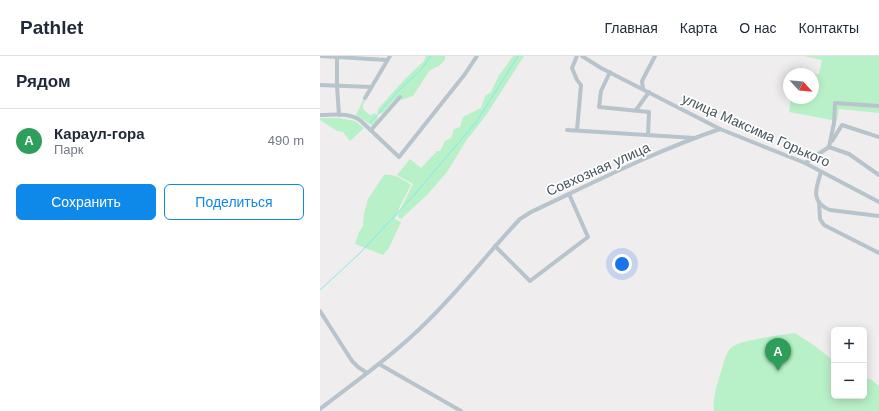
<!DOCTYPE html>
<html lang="ru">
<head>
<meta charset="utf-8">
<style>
  :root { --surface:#fff; --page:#f2f2f3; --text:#1f2937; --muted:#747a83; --line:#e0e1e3; --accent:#0e89e9 }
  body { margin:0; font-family:Helvetica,sans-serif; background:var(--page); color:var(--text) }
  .controls { position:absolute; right:12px; bottom:12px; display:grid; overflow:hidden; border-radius:6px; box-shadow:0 2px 10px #0003 }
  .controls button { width:36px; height:36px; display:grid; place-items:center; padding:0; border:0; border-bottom:1px solid var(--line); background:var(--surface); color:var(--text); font:20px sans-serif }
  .compass { position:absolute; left:463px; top:12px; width:36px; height:36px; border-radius:50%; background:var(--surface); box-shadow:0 2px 10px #0003; rotate:116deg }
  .you { position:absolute; left:302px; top:208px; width:14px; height:14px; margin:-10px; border:3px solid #fff; border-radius:50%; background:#1a73e8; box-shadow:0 0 0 6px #1a73e833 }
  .badge { display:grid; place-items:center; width:26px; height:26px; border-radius:50%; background:var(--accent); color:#fff; font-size:13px; font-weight:700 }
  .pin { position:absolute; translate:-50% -33px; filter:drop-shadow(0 1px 2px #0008) }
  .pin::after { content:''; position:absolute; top:21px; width:14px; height:12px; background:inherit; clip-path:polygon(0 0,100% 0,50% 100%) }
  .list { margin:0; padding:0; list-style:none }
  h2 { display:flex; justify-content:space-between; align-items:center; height:52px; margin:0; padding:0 16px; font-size:17px }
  h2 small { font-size:13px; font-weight:400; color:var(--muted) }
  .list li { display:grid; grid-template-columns:26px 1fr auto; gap:12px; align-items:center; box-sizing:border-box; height:64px; padding:0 16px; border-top:1px solid var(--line) }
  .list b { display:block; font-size:15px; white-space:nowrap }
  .list p { margin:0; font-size:13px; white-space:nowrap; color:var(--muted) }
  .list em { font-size:13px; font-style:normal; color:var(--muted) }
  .actions { display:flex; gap:8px; padding:12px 16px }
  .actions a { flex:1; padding:9px 0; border:1px solid var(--accent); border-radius:6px; text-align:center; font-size:14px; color:var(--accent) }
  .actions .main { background:var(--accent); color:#fff }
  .map { position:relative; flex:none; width:559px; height:355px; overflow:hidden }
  header { display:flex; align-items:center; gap:24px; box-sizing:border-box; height:56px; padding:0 20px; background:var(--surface); border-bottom:1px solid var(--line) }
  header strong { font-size:19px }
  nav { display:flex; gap:22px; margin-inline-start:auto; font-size:14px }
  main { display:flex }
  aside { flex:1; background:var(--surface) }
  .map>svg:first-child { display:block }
  .green { fill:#b8f1c7 }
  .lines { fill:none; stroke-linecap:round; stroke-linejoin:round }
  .stream { stroke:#83e8f1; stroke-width:1 }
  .minor { stroke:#b8c4cc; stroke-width:4 }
  .labels { text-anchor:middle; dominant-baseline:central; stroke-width:3.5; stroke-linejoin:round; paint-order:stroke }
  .street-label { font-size:14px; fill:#45545c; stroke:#fff }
</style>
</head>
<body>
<header>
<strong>Pathlet</strong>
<nav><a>Главная</a><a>Карта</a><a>О нас</a><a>Контакты</a></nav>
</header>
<main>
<aside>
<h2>Рядом<small></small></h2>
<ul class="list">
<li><span class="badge" style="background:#2e9e5b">A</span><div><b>Караул-гора</b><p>Парк</p></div><em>490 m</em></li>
</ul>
<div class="actions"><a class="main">Сохранить</a><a>Поделиться</a></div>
</aside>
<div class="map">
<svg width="559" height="355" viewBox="0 0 559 355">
  <rect width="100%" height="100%" fill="#f0edee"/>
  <g class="green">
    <polygon points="106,0 125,0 125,4 119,10 110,14 93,40 82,44 77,41 62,58 57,57 58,53 85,23 104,5"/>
    <polygon points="193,0 204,0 167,58 146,85 127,116 107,139 81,163 77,160 93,128 77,119 90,103 101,112 117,95 120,95 125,85 131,82 134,73 140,71 143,61 161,52 165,40 171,36 178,21"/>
    <polygon points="484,0 559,0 559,57 519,53 517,65 469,56 471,42 493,42 493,18 475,18 475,17 499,18 502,4"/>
    <polygon points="44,42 46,43 43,49 43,53 50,59 55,57 57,59 58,64 53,70 36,59"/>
    <polygon points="0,62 18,62 35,65 44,72 30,85 23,76 17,75 0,64"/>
    <path d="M64 119C75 118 82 123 91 129L80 150 75 163 81 166 69 192 63 199 35 188 39 176 43 170 44 157 48 143Z"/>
    <path d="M475 277 495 290 514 305V340H544V321L552 324 559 330V355H394C392 345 397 329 400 319 403 311 405 296 412 291 420 284 462 279 475 277Z"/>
  </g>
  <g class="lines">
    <g class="stream">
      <polyline points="50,67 80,33 101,14 111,0"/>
      <polyline points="0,234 39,198 95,138 157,65 198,0"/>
    </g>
    <g class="minor">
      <polyline points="0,0 67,4"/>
      <polyline points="257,0 252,12 257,24 261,29 257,74"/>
      <polyline points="262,0 281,12 400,73 485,107 559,146"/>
      <polyline points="17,1 17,30 19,59"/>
      <polyline points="290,16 281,35 279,51 329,56 328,79"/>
      <polyline points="0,29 51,31"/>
      <polyline points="323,33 322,25 335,0"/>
      <polyline points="45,42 70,0"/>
      <polyline points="316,54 329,36"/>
      <path d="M0 59C14 59 30 56 41 65L79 101 145 18 157 0"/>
      <polyline points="51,74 80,41"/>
      <polyline points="247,74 375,82"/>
      <polyline points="512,85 522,69 559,81"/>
      <polyline points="509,91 529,98 559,119"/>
      <polyline points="485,107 509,91 514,67 515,47 559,50"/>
      <path d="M501 116C496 132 490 146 510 154L559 160"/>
      <polyline points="499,146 500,163 504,169 559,197"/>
      <polyline points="175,190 210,225 268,181 249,138"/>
      <polyline points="0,255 32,305 38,311 47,317"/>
      <polyline points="59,308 141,355"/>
      <path d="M0 353C31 329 64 306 93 279 132 244 164 201 200 163L211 156C273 127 335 95 400 73"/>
    </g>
  </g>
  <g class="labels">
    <g class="street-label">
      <text transform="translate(436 74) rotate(24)">улица Максима Горького</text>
      <text transform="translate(278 113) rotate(-24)">Совхозная улица</text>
    </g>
  </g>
</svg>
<div class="controls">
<button>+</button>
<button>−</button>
</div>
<svg class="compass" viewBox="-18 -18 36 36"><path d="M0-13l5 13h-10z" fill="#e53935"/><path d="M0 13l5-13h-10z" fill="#747a83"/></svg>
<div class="you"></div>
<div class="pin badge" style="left:458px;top:315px;background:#2e9e5b">A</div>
</div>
</main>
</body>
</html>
